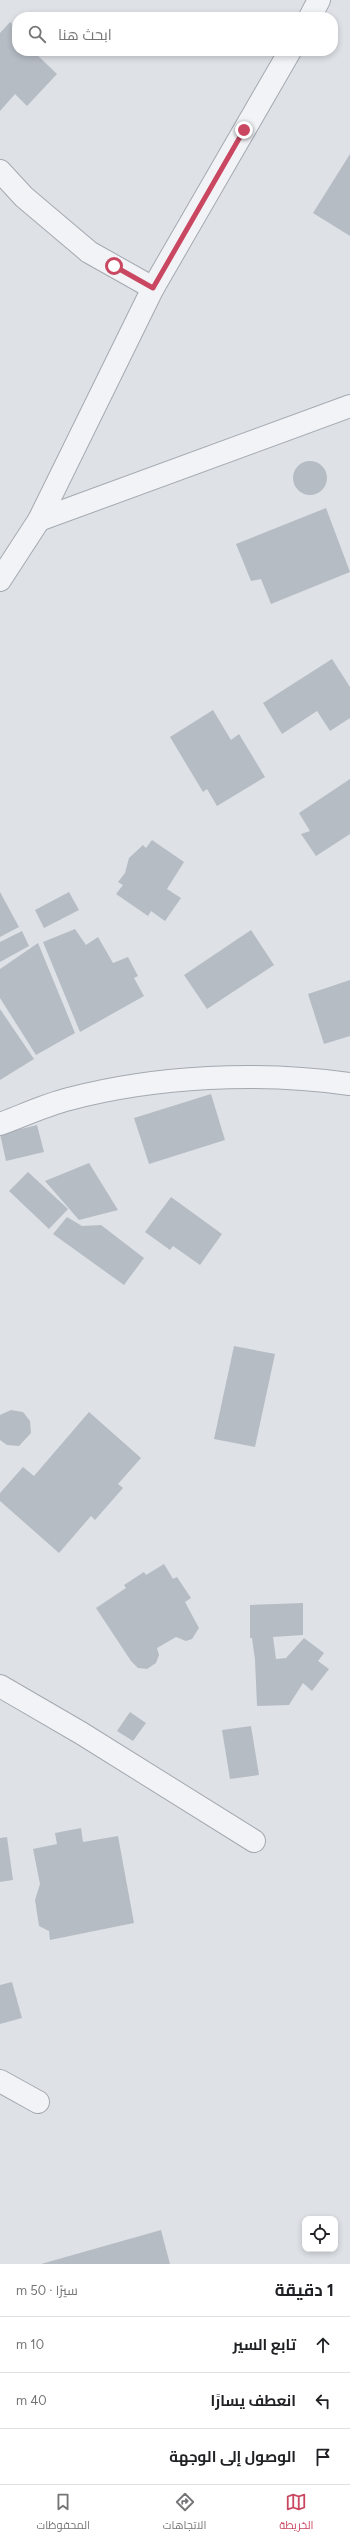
<!DOCTYPE html>
<html lang="ar">
<head>
<meta charset="utf-8">
<style>
  :root { --surface:#fff; --page:#f6f6f6; --text:#202124; --muted:#757577; --line:#e0e0e0; --accent:#c94761 }
  body { margin:0; font-family:Figtree,Cairo,sans-serif; background:var(--page); color:var(--text); direction:rtl }
  .controls { position:absolute; right:12px; bottom:12px; display:grid; overflow:hidden; border-radius:8px; box-shadow:0 2px 6px #0003 }
  .controls button { width:36px; height:36px; display:grid; place-items:center; padding:0; border:0; border-bottom:1px solid var(--line); background:var(--surface); color:var(--text); font:20px sans-serif }
  .stop { position:absolute; width:12px; height:12px; margin:-9px; border:3px solid #c94761; border-radius:50%; background:#fff }
  .stop.end { background:#c94761; border-color:#fff; box-shadow:0 1px 4px #0008 }
  .list { margin:0; padding:0; list-style:none }
  h2 { display:flex; justify-content:space-between; align-items:center; height:52px; margin:0; padding:0 16px; font-size:17px }
  h2 small { font-size:13px; font-weight:400; color:var(--muted) }
  .list li { display:grid; grid-template-columns:26px 1fr auto; gap:12px; align-items:center; box-sizing:border-box; height:56px; padding:0 16px; border-top:1px solid var(--line) }
  .list b { display:block; font-size:15px; white-space:nowrap }
  .list em { font-size:13px; font-style:normal; color:var(--muted) }
  .icon { flex:none; width:22px; height:22px; fill:none; stroke:currentColor; stroke-width:2; stroke-linecap:round; stroke-linejoin:round }
  .map { position:relative; flex:none; width:350px; height:2264px; overflow:hidden; direction:ltr }
  .search { position:absolute; background:var(--surface); box-shadow:0 2px 6px #0003; left:12px; right:12px; top:12px; height:44px; display:flex; align-items:center; gap:10px; box-sizing:border-box; padding:0 14px; border-radius:16px; color:var(--muted); font-size:15px }
  .sheet { height:220px; background:var(--surface) }
  nav { display:flex; justify-content:space-around; align-items:center; box-sizing:border-box; height:56px; border-top:1px solid var(--line); background:var(--surface); font-size:11px; color:var(--muted) }
  nav a { display:grid; justify-items:center; gap:2px }
  nav .on { color:var(--accent) }
  .map>svg:first-child { display:block }
  .building { fill:#b6bcc4 }
  .lines { fill:none; stroke-linecap:round; stroke-linejoin:round }
  .minor-casing { stroke:#a4a9b1; stroke-width:24 }
  .tertiary-casing { stroke:#a4a9b1; stroke-width:24 }
  .minor { stroke:#f1f3f6; stroke-width:22 }
  .tertiary { stroke:#f1f3f6; stroke-width:22 }
  .route { stroke:#c94761; stroke-width:5 }
</style>
</head>
<body>
<div class="map">
<svg width="350" height="2264" viewBox="0 0 350 2264">
  <rect width="100%" height="100%" fill="#dee2e7"/>
  <g class="building">
    <polygon points="10,22 17,28 17,51 33,51 57,74 27,106 15,94 0,111 0,33"/>
    <polygon points="350,154 350,236 313,213"/>
    <circle cx="310" cy="478" r="17"/>
    <polygon points="326,508 350,572 271,604 261,579 251,581 236,544"/>
    <polygon points="332,659 350,687 350,718 330,731 317,711 282,734 263,703"/>
    <polygon points="213,710 231,740 239,734 265,777 217,806 207,789 203,792 170,737"/>
    <polygon points="350,779 350,834 316,856 301,834 310,831 299,813"/>
    <polygon points="152,840 184,862 167,889 181,898 165,921 151,911 148,916 116,894 123,885 118,882 125,873 129,858 143,845 146,848"/>
    <polygon points="0,892 19,927 0,937"/>
    <polygon points="69,892 79,910 44,928 35,910"/>
    <polygon points="75,929 86,945 98,937 113,963 128,957 138,976 134,978 144,996 80,1032 43,942"/>
    <polygon points="251,930 274,965 207,1009 184,975"/>
    <polygon points="22,931 29,946 0,962 0,942"/>
    <polygon points="38,943 75,1033 36,1055 0,998 0,969"/>
    <polygon points="350,980 350,1036 324,1044 308,994"/>
    <polygon points="0,1009 34,1059 0,1080"/>
    <polygon points="211,1094 225,1140 149,1164 134,1118"/>
    <polygon points="37,1125 44,1152 6,1161 0,1134"/>
    <polygon points="89,1163 118,1210 79,1220 45,1181"/>
    <polygon points="28,1172 68,1209 49,1229 9,1191"/>
    <polygon points="171,1197 222,1234 200,1265 173,1246 170,1250 145,1232"/>
    <polygon points="67,1217 82,1226 101,1225 144,1258 124,1285 53,1234"/>
    <polygon points="234,1346 275,1354 255,1447 214,1439"/>
    <polygon points="11,1410 23,1412 30,1421 31,1433 19,1446 7,1445 0,1440 0,1415"/>
    <polygon points="89,1412 141,1458 118,1484 123,1488 95,1520 91,1516 59,1553 0,1501 0,1493 23,1467 34,1476"/>
    <polygon points="164,1564 173,1579 177,1577 191,1598 185,1602 199,1628 192,1639 186,1641 176,1637 157,1648 159,1655 156,1663 147,1669 138,1668 131,1661 96,1608 126,1588 124,1585 144,1572 146,1575"/>
    <polygon points="303,1603 303,1635 273,1637 276,1659 286,1658 304,1638 324,1653 318,1661 329,1669 312,1691 303,1683 289,1705 257,1706 255,1660 252,1638 250,1638 250,1605"/>
    <polygon points="130,1712 146,1723 133,1741 117,1731"/>
    <polygon points="251,1726 259,1775 230,1779 222,1730"/>
    <polygon points="81,1828 83,1842 118,1836 134,1923 50,1940 49,1931 39,1926 35,1900 40,1884 33,1849 57,1844 55,1833"/>
    <polygon points="7,1837 13,1880 0,1882 0,1838"/>
    <polygon points="12,1982 22,2018 0,2024 0,1985"/>
    <polygon points="161,2230 170,2264 41,2264"/>
  </g>
  <g class="lines">
    <defs>
      <g id="minor">
        <polyline points="310,17 319,0"/>
        <polyline points="0,171 24,197 89,252 153,288"/>
        <polyline points="39,520 350,406"/>
        <polyline points="0,580 39,520 153,288 290,51"/>
        <polyline points="0,1686 81,1733 254,1841"/>
        <polyline points="0,2081 38,2102"/>
      </g>
      <path id="tertiary" d="M0 1124C22 1116 45 1105 69 1099 156 1076 260 1071 350 1084"/>
    </defs>
    <use href="#minor" class="minor-casing"/>
    <use href="#tertiary" class="tertiary-casing"/>
    <use href="#minor" class="minor"/>
    <use href="#tertiary" class="tertiary"/>
  </g>
  <g class="lines">
    <polyline class="route" points="114,266 153,288 244,130"/>
  </g>
</svg>
<div class="controls">
<button><svg class="icon" aria-label="locate" viewBox="0 0 24 24"><circle cx="12" cy="12" r="6"/><path d="M12 2v4M12 18v4M2 12h4M18 12h4"/></svg></button>
</div>
<div class="stop" style="left:114px;top:266px"></div>
<div class="stop end" style="left:244px;top:130px"></div>
<div class="search"><svg class="icon" aria-label="search" viewBox="0 0 24 24"><circle cx="10" cy="10" r="6"/><path d="M15 15l6 6"/></svg>ابحث هنا</div>
</div>
<section class="sheet">
<h2>1 دقيقة<small>سيرًا · 50 m</small></h2>
<ul class="list">
<li><svg class="icon" aria-label="ahead" viewBox="0 0 24 24"><path d="M12 20V5M6 11l6-6 6 6"/></svg><div><b>تابع السير</b></div><em>10 m</em></li>
<li><svg class="icon" aria-label="left" viewBox="0 0 24 24"><path d="M17 20v-9H6M10 6l-5 5 5 5"/></svg><div><b>انعطف يسارًا</b></div><em>40 m</em></li>
<li><svg class="icon" aria-label="arrive" viewBox="0 0 24 24"><path d="M6 21V4h12l-3 4 3 4H6"/></svg><div><b>الوصول إلى الوجهة</b></div></li>
</ul>
</section>
<nav>
<a class="on"><svg class="icon" aria-label="map" viewBox="0 0 24 24"><path d="M3 6l6-2 6 2 6-2v14l-6 2-6-2-6 2zM9 4v14M15 6v14"/></svg>الخريطة</a>
<a><svg class="icon" aria-label="directions" viewBox="0 0 24 24"><path d="M12 3l9 9-9 9-9-9zM9 14v-3h6M13 9l2 2-2 2"/></svg>الاتجاهات</a>
<a><svg class="icon" aria-label="saved" viewBox="0 0 24 24"><path d="M7 4h10v16l-5-4-5 4z"/></svg>المحفوظات</a>
</nav>
</body>
</html>
